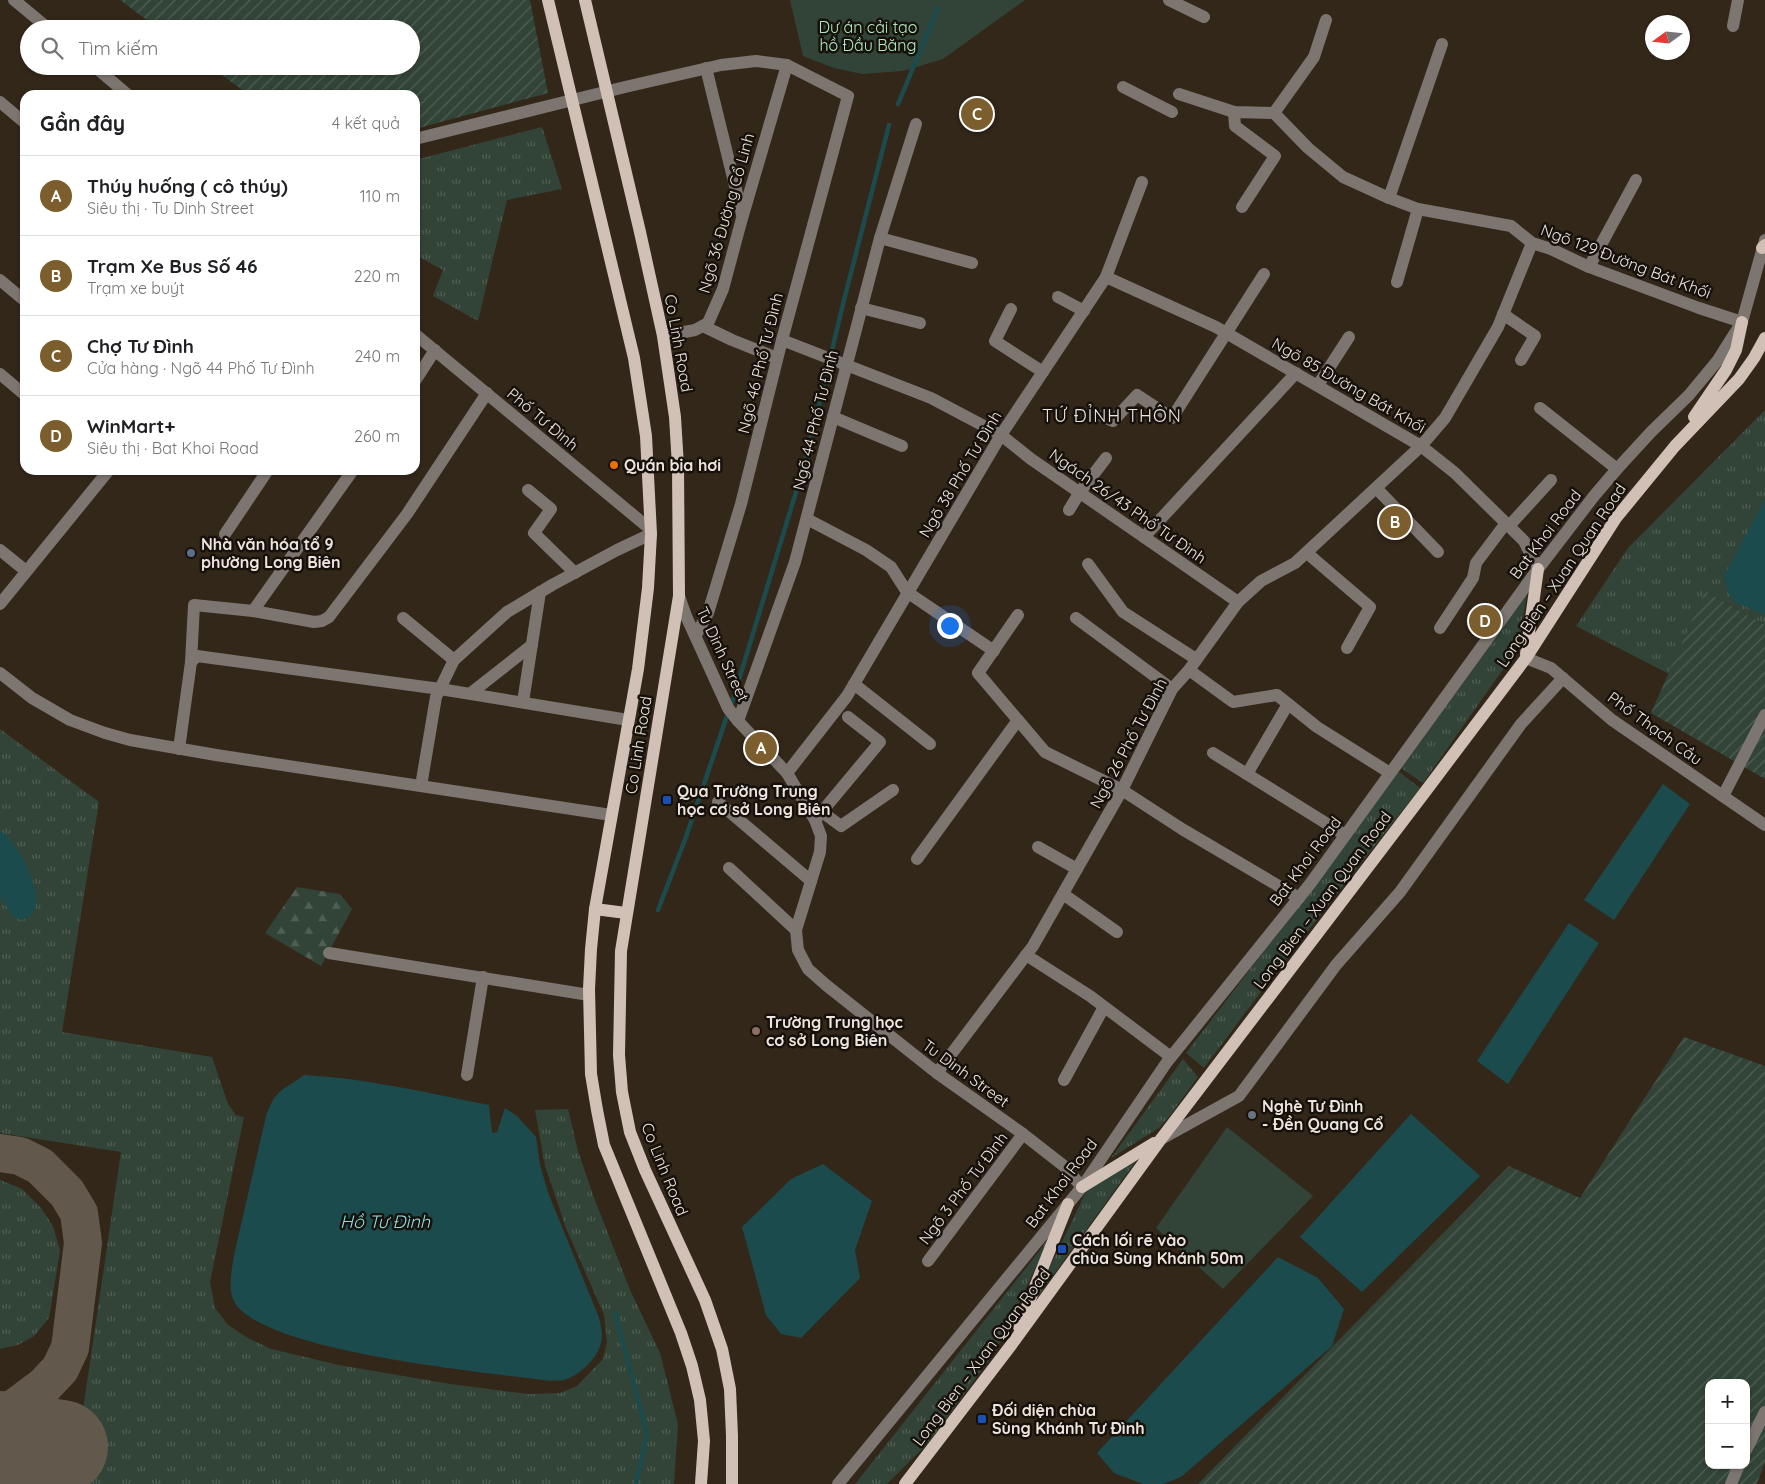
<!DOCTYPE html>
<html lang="vi">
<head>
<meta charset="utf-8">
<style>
  :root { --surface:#fff; --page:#f2f2f2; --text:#202124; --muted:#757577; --line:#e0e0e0; --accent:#7c5e2e }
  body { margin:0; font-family:Quicksand,sans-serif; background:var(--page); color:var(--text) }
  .controls { position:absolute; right:15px; bottom:15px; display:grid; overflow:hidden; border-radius:10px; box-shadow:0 1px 4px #0004 }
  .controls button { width:45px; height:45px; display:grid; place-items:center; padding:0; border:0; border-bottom:1px solid var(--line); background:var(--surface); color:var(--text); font:25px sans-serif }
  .compass { position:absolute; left:1645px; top:15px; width:45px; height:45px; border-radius:50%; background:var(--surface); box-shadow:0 1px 4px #0004; rotate:255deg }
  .you { position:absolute; left:949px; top:625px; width:18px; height:18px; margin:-12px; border:4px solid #fff; border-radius:50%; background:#1a73e8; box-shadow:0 0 0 8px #1a73e833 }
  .badge { display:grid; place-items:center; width:32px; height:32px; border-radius:50%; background:var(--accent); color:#fff; font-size:16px; font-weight:700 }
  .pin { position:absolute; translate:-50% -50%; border:2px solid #fff; box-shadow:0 1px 5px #0006 }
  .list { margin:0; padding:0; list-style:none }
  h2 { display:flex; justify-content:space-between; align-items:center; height:65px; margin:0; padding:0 20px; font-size:21px }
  h2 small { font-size:16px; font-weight:400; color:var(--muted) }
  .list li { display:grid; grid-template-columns:32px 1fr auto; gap:15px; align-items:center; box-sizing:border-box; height:80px; padding:0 20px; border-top:1px solid var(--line) }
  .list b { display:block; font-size:19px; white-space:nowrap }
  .list p { margin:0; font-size:16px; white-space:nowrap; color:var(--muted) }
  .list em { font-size:16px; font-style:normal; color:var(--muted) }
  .icon { flex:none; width:28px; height:28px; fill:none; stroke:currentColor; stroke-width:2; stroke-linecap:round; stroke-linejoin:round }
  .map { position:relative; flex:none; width:1765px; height:1484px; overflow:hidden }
  .search { position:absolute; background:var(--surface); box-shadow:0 1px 4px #0004; left:20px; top:20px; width:400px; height:55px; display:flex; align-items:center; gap:12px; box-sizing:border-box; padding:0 18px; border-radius:28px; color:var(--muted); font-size:19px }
  .panel { position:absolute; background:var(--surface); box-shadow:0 1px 4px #0004; left:20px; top:90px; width:400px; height:385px; border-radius:15px }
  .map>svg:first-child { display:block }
  .grass { fill:url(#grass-tufts) }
  .forest { fill:url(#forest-firs) }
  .park { fill:#324437 }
  .garden { fill:url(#garden-furrows); fill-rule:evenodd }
  .water { fill:#1c4b4e }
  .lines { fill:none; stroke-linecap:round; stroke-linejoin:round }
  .stream { stroke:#1c4b4e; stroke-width:4.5 }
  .taxiway { stroke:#63584c; stroke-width:38 }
  .runway { stroke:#63584c; stroke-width:94 }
  .minor { stroke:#7d7570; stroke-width:12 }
  .major { stroke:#d1c0b6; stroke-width:12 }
  .food-dot { fill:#e8710a; stroke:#17110b; stroke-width:2 }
  .service-dot { fill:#5c6f8a; stroke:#17110b; stroke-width:2 }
  .transit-dot { fill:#1a4fb4; stroke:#17110b; stroke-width:2 }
  .education-dot { fill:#8d6e63; stroke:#17110b; stroke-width:2 }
  .worship-dot { fill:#6b7280; stroke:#17110b; stroke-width:2 }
  .labels { text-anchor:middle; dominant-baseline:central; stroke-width:5; stroke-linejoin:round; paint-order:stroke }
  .park-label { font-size:16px; fill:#b1ebc3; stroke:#17110b }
  .street-label { font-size:16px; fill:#ede5dc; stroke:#17110b }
  .poi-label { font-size:16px; font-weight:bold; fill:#ede5dc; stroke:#17110b; text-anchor:start }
  .neighbourhood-label { font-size:18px; letter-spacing:1px; fill:#ede5dc; stroke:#17110b }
  .water-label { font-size:18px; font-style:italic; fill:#8cdee3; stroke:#17110b }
</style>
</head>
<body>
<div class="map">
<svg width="1765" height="1484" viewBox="0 0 1765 1484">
  <defs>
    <pattern id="grass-tufts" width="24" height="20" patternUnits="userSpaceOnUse" patternTransform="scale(1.25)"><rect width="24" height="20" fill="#324437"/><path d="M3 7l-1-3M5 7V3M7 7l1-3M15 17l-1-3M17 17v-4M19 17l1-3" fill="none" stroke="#505f53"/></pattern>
    <pattern id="forest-firs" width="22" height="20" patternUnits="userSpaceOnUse" patternTransform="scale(1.25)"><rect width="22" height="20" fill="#324437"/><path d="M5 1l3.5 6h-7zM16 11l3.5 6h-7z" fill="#505f53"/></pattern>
    <pattern id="garden-furrows" width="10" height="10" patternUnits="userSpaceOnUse" patternTransform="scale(1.25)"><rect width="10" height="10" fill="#324437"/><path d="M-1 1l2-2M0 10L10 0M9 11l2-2" fill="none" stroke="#505f53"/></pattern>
  </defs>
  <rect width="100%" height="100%" fill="#33271a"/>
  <g class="grass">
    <polygon points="542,127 562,189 507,200 478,321 433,296 443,270 415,255 415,160"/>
    <polygon points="1765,410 1765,625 1705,591 1669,674 1576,626 1628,548"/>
    <polygon points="1529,585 1519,636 1511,658 1423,783 1401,768"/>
    <polygon points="0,729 99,802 62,1032 212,1057 228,1104 236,1115 244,1117 210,1282 215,1308 228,1325 248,1338 271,1349 339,1365 450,1384 528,1394 560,1393 577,1386 603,1359 607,1342 604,1315 566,1228 545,1166 535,1110 568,1109 578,1151 593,1195 630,1290 660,1353 678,1424 674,1484 72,1484 121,1152 0,1133"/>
    <polygon points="1398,771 1420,788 1275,973 1204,1068 1186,1053 1352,836"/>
    <polygon points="1183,1059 1198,1077 1168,1118 1159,1128 1111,1158"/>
    <polygon points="1141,1154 1031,1306 1085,1194 1091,1186"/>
    <polygon points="0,1180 22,1189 41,1208 53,1226 60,1251 49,1318 34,1336 18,1345 0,1349"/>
    <polygon points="1058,1221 995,1352 929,1442 887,1484 855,1484 1041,1249"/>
  </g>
  <polygon class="forest" points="297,887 340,894 352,909 321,966 265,933"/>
  <g class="park">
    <polygon points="790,0 1025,0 943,59 903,71 862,74 834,68 803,56"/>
    <polygon points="1227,1127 1313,1196 1223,1289 1156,1228"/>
  </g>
  <g class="garden">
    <polygon points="120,0 530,0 548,93 415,129 415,95 249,95 210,66 411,66 411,29 159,29"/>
    <polygon points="1705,591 1765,625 1765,779 1651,713"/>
    <path d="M1684 1037 1765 1066V1462L1757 1484H1198L1509 1166 1580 1198ZM1709 1383H1746V1465H1709Z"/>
  </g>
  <g class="water">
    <polygon points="1765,499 1765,614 1736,603 1728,593 1724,576"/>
    <polygon points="1663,784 1690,804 1614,920 1584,900"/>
    <path d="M0 830C18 843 59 913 20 920L13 916 0 897Z"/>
    <polygon points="1569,923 1599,943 1508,1084 1477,1061"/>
    <path d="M304 1075C366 1078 428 1093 489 1105L492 1132 494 1133 497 1132 505 1108 517 1116 536 1137 540 1165 549 1195 598 1315C601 1325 604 1336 600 1346 596 1360 578 1376 564 1380 560 1381 556 1380 552 1381 491 1373 267 1353 235 1303 227 1290 232 1269 234 1255L266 1116C276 1088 283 1091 304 1075Z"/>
    <polygon points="1411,1114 1480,1176 1362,1292 1300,1237"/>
    <polygon points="823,1164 872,1201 855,1250 860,1278 801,1338 781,1334 766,1315 742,1227 791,1179"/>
    <polygon points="1278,1257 1318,1278 1344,1309 1332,1346 1181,1477 1163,1484 1143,1484 1114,1473 1097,1453"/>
  </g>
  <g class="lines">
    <g class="stream">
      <polyline points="898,104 938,8"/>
      <polyline points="731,706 806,459 844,300 889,125"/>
      <polyline points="658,910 686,837 728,713"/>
      <polyline points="615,1313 647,1434 636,1484"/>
    </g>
    <polyline class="taxiway" points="0,1153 20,1156 40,1166 67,1193 79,1213 83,1243 70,1348 60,1369 44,1386 16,1407 0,1415"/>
    <polyline class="runway" points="0,1438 61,1447"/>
    <g class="minor">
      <polyline points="14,0 49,29"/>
      <polyline points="1169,0 1204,17"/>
      <polyline points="1733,26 1738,0"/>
      <polyline points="94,66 128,95"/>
      <polyline points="706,68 742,214"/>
      <polyline points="1123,87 1172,112"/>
      <polyline points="1179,94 1234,112 1274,113 1308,148 1343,177 1389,198 1418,209 1511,226 1532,243 1551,249 1589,267 1699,308 1742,322"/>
      <polyline points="0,102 25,123"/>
      <polyline points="1234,112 1235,126 1275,156 1242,207"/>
      <polyline points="1274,113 1314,57 1326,20"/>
      <polyline points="415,139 625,87 721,65 756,61 787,65 848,96 782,340 741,504 708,613 696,635"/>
      <polyline points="1389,198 1442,44"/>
      <polyline points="880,238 972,263"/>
      <polyline points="1589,267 1636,180"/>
      <polyline points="1106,277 1216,327 1421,446 1455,473 1524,541 1538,569"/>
      <polyline points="0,280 25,301"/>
      <polyline points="1397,282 1418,209"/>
      <polyline points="1058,297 1084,311"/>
      <polyline points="861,308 920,323"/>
      <polyline points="1011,309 995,341 1043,372"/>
      <polyline points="1503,314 1535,336 1521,360"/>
      <polyline points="703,326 732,340 777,358"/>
      <polyline points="415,334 650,529"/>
      <polyline points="663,336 695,330 708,323 723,289 741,222 787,65"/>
      <polyline points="782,340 931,398 1001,435 1031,459 1238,602"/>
      <polyline points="0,374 25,395"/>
      <polyline points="415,381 435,350"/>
      <polyline points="1318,385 1349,337"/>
      <polyline points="1540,408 1617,469"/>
      <polyline points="1102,416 1113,421 1137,395 1172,418 1264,274"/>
      <polyline points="833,417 902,446"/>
      <polyline points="1376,488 1438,552"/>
      <polyline points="528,490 551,509 534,533 575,573"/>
      <polyline points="1069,510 1080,492 1106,458"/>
      <polyline points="807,519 866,550 891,567 907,592 994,651"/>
      <polyline points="1509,526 1551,480"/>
      <polyline points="225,534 268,470"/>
      <polyline points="1144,537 1296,373"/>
      <polyline points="0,550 26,571"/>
      <polyline points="1307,553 1370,607 1347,648"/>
      <polyline points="1088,564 1123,612 1196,659"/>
      <polyline points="679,596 686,616 728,708 738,721 787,773 815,820 821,836 820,852 796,930 798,950 808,969 826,985 937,1073 1023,1134 1064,1166 1082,1187"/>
      <polyline points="0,604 109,470"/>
      <polyline points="253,611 353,470"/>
      <polyline points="1018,615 978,673 1045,752 1122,790 1182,829 1299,898"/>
      <polyline points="403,618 454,660"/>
      <polyline points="1076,618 1172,689"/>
      <polyline points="1440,628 1473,578 1476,563 1506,523"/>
      <polyline points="1526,658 1551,668 1612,720 1765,825"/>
      <polyline points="191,662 194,605 253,611 314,622 322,621 329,617 407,514 487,393"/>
      <polyline points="1189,670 1233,702 1277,695 1317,727 1390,773"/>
      <polyline points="0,673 32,698 70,720 105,733 130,740 216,755 611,815"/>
      <polyline points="854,684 930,744"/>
      <polyline points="471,693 532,645"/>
      <polyline points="523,702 540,592"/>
      <polyline points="738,721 795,562 880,238 916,124"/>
      <polyline points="179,749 191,662 197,656 440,689 628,720"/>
      <polyline points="1213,753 1345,835"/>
      <polyline points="787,773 847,696 1001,435 1106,277 1142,182"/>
      <polyline points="1247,774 1288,704"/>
      <polyline points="421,786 436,697 454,660 507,612 552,585 617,550 651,534"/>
      <polyline points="1723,796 1765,715"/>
      <polyline points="718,802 811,881"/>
      <polyline points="822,812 841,826 893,790"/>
      <polyline points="815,820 880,742 848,717"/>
      <polyline points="1038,847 1077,869"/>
      <polyline points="917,859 1018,720"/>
      <polyline points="729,868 796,930"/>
      <polyline points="1063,894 1117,932"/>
      <polyline points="329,953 589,995"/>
      <polyline points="1026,955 1090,996 1171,1057"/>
      <polyline points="937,1073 1033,946 1122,790 1172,689 1189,670 1238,602 1261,581 1295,563 1421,446 1445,418 1498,327 1532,243"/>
      <polyline points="467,1075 483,977"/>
      <polyline points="1064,1080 1104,1007"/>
      <polyline points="1161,1139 1239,1096 1336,965 1400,892 1521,724 1563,678"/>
      <polyline points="928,1261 1023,1134"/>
      <polyline points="1746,1450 1765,1412"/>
      <polyline points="838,1484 1082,1187 1167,1062 1310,884 1538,569 1594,496 1617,469 1651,432 1689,395 1718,360 1742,322 1765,240"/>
      <polyline points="1731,1484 1739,1465"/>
    </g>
    <g class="major">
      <polyline points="548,0 634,358 646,436 651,534 648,588 638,669 595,909 591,949 589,989 591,1074 597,1110 604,1145 681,1333 692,1366 700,1400 704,1441 701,1484"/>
      <polyline points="585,0 640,232 663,336 675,417 678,466 679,596 621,951 619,1055 622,1092 630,1132 645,1170 705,1300 722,1349 730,1389 732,1436 732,1484"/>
      <polyline points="1762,248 1765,245"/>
      <polyline points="1694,417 1726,370 1736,350 1742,322"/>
      <polyline points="1526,654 1538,569"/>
      <polyline points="595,909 626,913"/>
      <polyline points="1082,1187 1154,1143"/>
      <polyline points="1019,1327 1068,1204"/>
      <polyline points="905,1484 1012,1344 1161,1139 1425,792 1526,658 1616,518 1675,446 1739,379 1754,358 1765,338"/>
    </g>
  </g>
  <circle class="food-dot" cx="614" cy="465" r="5"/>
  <circle class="service-dot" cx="191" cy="553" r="5"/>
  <g class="transit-dot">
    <rect x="662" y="795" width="10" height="10" rx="2.5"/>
    <rect x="1057" y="1244" width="10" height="10" rx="2.5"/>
    <rect x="977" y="1414" width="10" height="10" rx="2.5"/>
  </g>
  <circle class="education-dot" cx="756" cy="1031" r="5"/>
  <circle class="worship-dot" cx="1252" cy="1115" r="5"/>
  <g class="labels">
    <g class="park-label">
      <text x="868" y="27">Dự án cải tạo<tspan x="868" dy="18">hồ Đầu Băng</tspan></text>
    </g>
    <g class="street-label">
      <text transform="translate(726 213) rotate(-74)">Ngõ 36 Đường Cổ Linh</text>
      <text transform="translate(1626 261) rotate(21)">Ngõ 129 Đường Bát Khối</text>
      <text transform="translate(679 343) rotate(80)">Co Linh Road</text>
      <text transform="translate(760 363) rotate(-76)">Ngõ 46 Phố Tư Đình</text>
      <text transform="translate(1349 385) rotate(30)">Ngõ 85 Đường Bát Khối</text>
      <text transform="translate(543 419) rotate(40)">Phố Tư Đình</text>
      <text transform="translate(815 420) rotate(-76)">Ngõ 44 Phố Tư Đình</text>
      <text transform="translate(960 474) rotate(-59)">Ngõ 38 Phố Tư Đình</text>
      <text transform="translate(1128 506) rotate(35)">Ngách 26/43 Phố Tư Đình</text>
      <text transform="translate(1545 534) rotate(-53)">Bat Khoi Road</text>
      <text transform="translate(1561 575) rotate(-56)">Long Bien – Xuan Quan Road</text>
      <text transform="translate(723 654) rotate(65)">Tu Dinh Street</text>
      <text transform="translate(1655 728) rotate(36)">Phố Thạch Cầu</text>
      <text transform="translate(1128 743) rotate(-62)">Ngõ 26 Phố Tư Đình</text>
      <text transform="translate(638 745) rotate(-81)">Co Linh Road</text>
      <text transform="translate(1305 861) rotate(-53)">Bat Khoi Road</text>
      <text transform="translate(1322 900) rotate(-53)">Long Bien – Xuan Quan Road</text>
      <text transform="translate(966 1073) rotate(36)">Tu Dinh Street</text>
      <text transform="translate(665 1169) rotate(68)">Co Linh Road</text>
      <text transform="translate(1061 1183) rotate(-53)">Bat Khoi Road</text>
      <text transform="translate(963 1188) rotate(-53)">Ngõ 3 Phố Tư Đình</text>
      <text transform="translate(981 1357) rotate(-53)">Long Bien – Xuan Quan Road</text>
    </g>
    <g class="poi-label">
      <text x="624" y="465">Quán bia hơi</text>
      <text x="201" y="544">Nhà văn hóa tổ 9<tspan x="201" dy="18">phường Long Biên</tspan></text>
      <text x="677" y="791">Qua Trường Trung<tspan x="677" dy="18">học cơ sở Long Biên</tspan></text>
      <text x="766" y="1022">Trường Trung học<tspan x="766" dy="18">cơ sở Long Biên</tspan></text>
      <text x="1262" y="1106">Nghè Tư Đình<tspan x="1262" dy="18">- Đền Quang Cổ</tspan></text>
      <text x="1072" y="1240">Cách lối rẽ vào<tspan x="1072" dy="18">chùa Sùng Khánh 50m</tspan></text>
      <text x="992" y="1410">Đối diện chùa<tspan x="992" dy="18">Sùng Khánh Tư Đình</tspan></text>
    </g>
    <g class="neighbourhood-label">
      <text x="1112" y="415">TỨ ĐỈNH THÔN</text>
    </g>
    <g class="water-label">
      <text x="385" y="1221">Hồ Tư Đình</text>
    </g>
  </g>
</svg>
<div class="controls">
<button>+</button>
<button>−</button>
</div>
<svg class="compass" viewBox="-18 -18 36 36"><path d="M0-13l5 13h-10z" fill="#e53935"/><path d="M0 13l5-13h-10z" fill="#757577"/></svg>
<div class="you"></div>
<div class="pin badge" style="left:761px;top:748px">A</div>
<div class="pin badge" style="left:1395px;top:522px">B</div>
<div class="pin badge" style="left:977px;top:114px">C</div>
<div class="pin badge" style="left:1485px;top:621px">D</div>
<div class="search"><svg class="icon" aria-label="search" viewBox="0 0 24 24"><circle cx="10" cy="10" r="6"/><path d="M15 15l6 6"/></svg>Tìm kiếm</div>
<section class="panel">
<h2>Gần đây<small>4 kết quả</small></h2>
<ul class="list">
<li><span class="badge">A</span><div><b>Thúy huống ( cô thúy)</b><p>Siêu thị · Tu Dinh Street</p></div><em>110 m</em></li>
<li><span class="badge">B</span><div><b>Trạm Xe Bus Số 46</b><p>Trạm xe buýt</p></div><em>220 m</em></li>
<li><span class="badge">C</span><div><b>Chợ Tư Đình</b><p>Cửa hàng · Ngõ 44 Phố Tư Đình</p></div><em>240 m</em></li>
<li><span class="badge">D</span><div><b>WinMart+</b><p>Siêu thị · Bat Khoi Road</p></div><em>260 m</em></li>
</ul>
</section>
</div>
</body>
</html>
